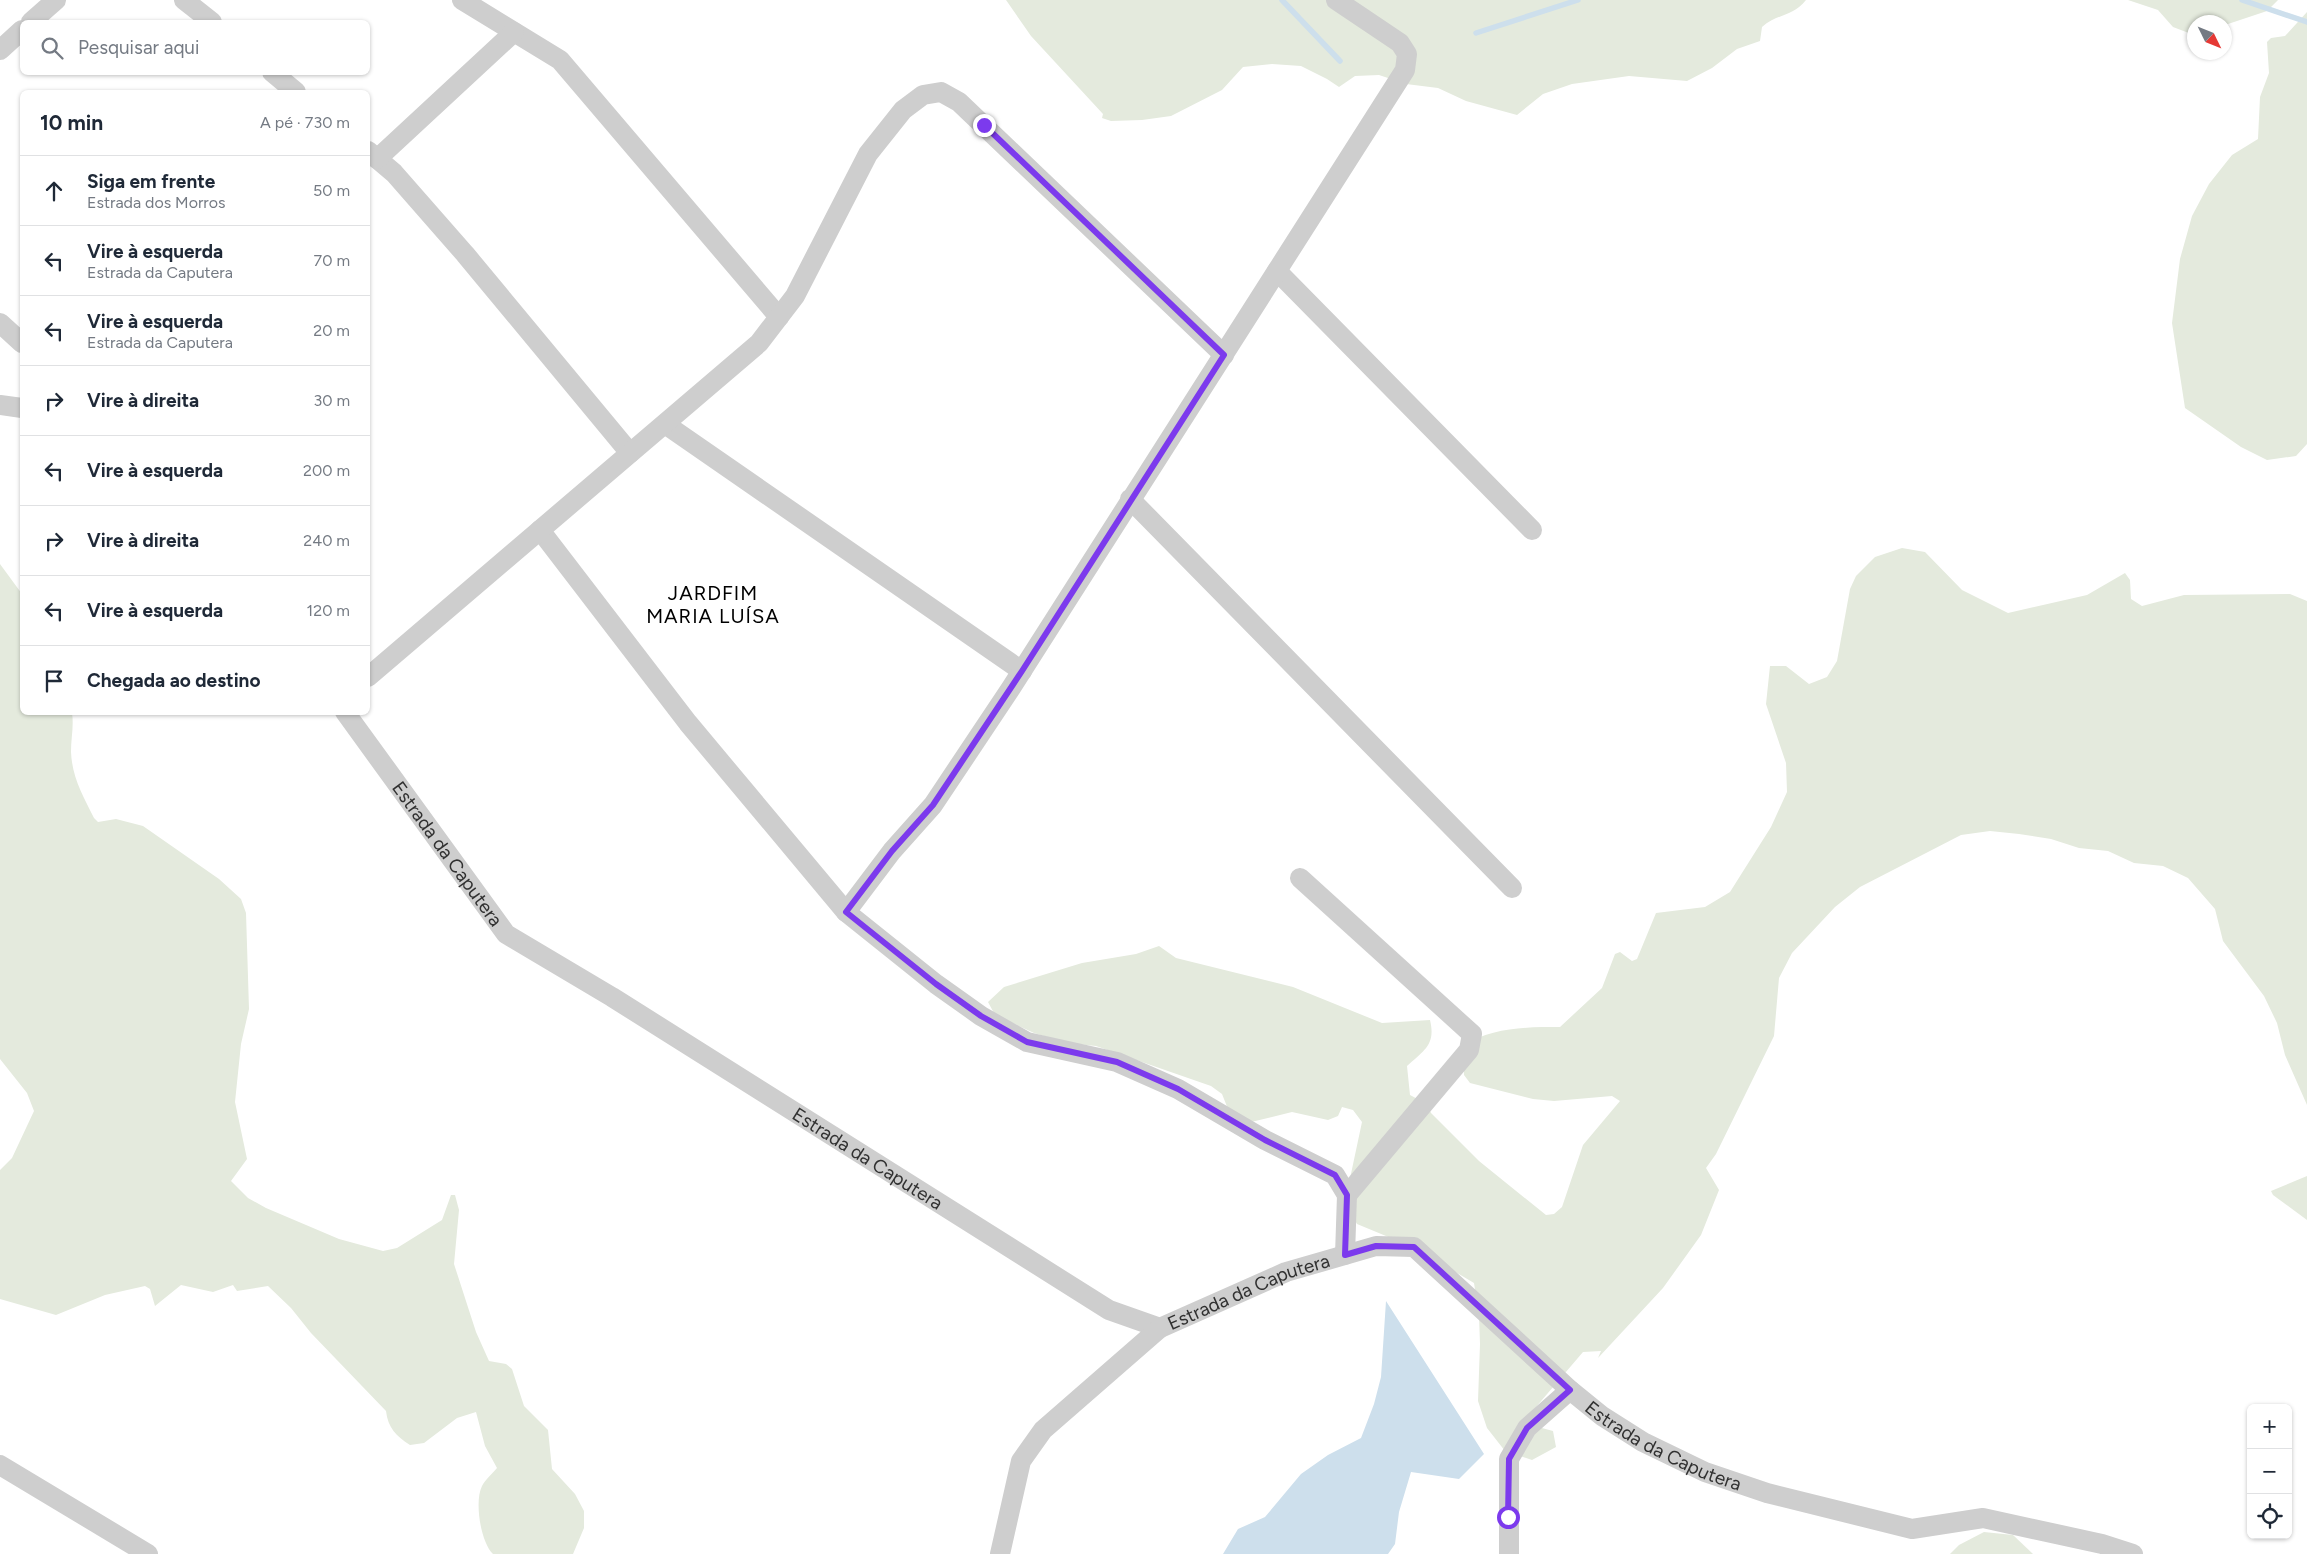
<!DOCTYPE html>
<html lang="pt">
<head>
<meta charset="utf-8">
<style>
  :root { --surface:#fff; --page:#f2f2f3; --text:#1f2937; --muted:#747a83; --line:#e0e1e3 }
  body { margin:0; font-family:Figtree,sans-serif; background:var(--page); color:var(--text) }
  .controls { position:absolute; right:15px; bottom:15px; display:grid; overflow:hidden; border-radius:8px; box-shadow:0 1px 4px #0004 }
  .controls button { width:45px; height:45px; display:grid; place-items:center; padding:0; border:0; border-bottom:1px solid var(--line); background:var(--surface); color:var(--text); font:25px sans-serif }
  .compass { position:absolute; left:2187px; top:15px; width:45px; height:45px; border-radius:50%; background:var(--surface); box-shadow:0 1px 4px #0004; rotate:133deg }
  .stop { position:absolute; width:15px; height:15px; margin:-11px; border:4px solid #7c3aed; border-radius:50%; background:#fff }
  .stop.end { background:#7c3aed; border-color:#fff; box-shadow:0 1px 5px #0008 }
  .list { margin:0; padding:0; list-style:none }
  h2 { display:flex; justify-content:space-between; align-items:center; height:65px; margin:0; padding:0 20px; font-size:21px }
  h2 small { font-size:16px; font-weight:400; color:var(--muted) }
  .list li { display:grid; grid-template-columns:32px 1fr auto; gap:15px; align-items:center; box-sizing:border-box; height:70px; padding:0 20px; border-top:1px solid var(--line) }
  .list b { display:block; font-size:19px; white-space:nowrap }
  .list p { margin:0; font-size:16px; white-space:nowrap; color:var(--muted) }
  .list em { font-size:16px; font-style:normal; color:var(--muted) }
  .icon { flex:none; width:28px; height:28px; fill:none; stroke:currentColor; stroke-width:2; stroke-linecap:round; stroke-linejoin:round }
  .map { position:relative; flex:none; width:2307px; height:1554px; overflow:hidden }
  .search { position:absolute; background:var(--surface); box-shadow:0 1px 4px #0004; left:20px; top:20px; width:350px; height:55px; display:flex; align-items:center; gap:12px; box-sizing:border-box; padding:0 18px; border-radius:8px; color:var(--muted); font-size:19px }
  .panel { position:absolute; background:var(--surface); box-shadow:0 1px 4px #0004; left:20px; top:90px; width:350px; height:625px; border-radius:8px }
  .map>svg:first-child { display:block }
  .green { fill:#e4eadd }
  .water { fill:#cddfec }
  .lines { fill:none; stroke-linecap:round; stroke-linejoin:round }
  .stream { stroke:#cddfec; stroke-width:5.5 }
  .minor { stroke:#cecece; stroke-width:20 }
  .route { stroke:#7c3aed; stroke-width:6 }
  .labels { text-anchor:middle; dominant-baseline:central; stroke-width:5; stroke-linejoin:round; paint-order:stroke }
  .street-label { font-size:19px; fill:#313131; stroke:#fff }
  .neighbourhood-label { font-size:20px; letter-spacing:1px; fill:#000; stroke:#fff }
</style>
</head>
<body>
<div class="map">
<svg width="2307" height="1554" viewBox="0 0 2307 1554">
  <rect width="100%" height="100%" fill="#fff"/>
  <g class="green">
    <path d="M1006 0H1806C1793 17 1778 13 1762 27L1760 41 1737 49 1712 68 1687 81 1629 76 1572 84 1543 94 1517 115 1466 101 1438 88 1406 84 1379 75 1355 76 1339 87 1327 79 1301 66 1272 64 1243 67 1222 90 1171 116 1142 120 1111 121 1102 118 1103 114 1031 36Z"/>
    <polygon points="2128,0 2278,0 2267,11 2225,25 2224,22 2194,22 2194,35 2173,27 2158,10"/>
    <polygon points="2307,12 2307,444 2296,456 2267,460 2241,447 2185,408 2172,323 2180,259 2192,216 2209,184 2232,155 2258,139 2260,97 2269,73 2267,42 2271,38 2285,36"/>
    <path d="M1902 548 1925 552 1962 590 2008 613 2087 595 2125 573 2130 580 2131 599 2142 606 2184 595 2290 594 2307 601V1105L2285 1055 2277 1023 2264 996 2223 941 2215 909 2188 878 2163 866 2134 863 2108 851 2079 848 2051 839 2019 834 1990 831 1961 835 1860 887 1835 907 1792 953 1779 978 1774 1036 1716 1154 1706 1168 1719 1190 1701 1235 1663 1288 1598 1358 1601 1351 1583 1352 1530 1414 1527 1424 1553 1431 1556 1447 1532 1460 1505 1451 1487 1428 1478 1401 1480 1344 1479 1315 1474 1283 1415 1248 1357 1224 1345 1202 1362 1122 1353 1110 1342 1107 1338 1116 1328 1120 1292 1112 1247 1123 1230 1114 1222 1094 1211 1086 1096 1046 1067 1043 1034 1033 995 1015 988 1002 1004 987 1082 963 1136 954 1159 946 1176 958 1293 987 1382 1023 1430 1020C1436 1045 1424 1050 1407 1066L1410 1095 1427 1104 1431 1113 1479 1161 1546 1215 1554 1214 1562 1207 1583 1145 1620 1101 1612 1096 1554 1101 1533 1099 1470 1083 1464 1075 1463 1046C1492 1027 1527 1027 1560 1027L1602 988 1615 954 1620 952 1632 961 1637 959 1656 913 1705 907 1730 892 1771 827 1787 792 1786 763 1766 704 1770 666H1786L1809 684 1827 677 1837 661 1850 589 1856 576 1875 557Z"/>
    <path d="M0 564 22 594V712L72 713C74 726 71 738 71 752 72 777 83 796 94 818L98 822 116 819 143 826 219 879 241 899 246 913 249 1009 241 1044 235 1102 247 1159 231 1181 248 1198 266 1208 339 1239 383 1251 397 1248 442 1220 451 1195H455L459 1210 454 1264 476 1332 489 1361 506 1364 512 1369 524 1406 548 1430 552 1469 575 1494 584 1511V1528L573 1554H493C481 1543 474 1502 482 1486 485 1480 492 1474 497 1468L485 1446 476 1412 457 1418 424 1443 410 1445C396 1436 388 1428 386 1411L311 1333 291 1308 268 1286 237 1291 233 1285 213 1292 181 1285 155 1306 150 1289 145 1286 105 1295 56 1315 0 1299V1170L12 1158 34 1111 27 1093 0 1059Z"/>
    <polygon points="2307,1176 2307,1220 2273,1195 2271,1191"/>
    <polygon points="1984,1532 2013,1535 2033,1554 1950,1554 1959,1545"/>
  </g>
  <polygon class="water" points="1386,1301 1484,1454 1459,1479 1411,1472 1399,1512 1395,1544 1388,1554 1223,1554 1238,1529 1265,1517 1301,1474 1328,1455 1361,1438 1374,1404 1381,1377"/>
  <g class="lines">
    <g class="stream">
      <polyline points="1282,0 1340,61"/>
      <polyline points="2242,0 2307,22"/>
      <polyline points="1476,33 1578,0"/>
    </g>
    <g class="minor">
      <polyline points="184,0 212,22"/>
      <polyline points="462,0 560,60 779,317"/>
      <polyline points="31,22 56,0"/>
      <polyline points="0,50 22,30"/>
      <polyline points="272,72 296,92"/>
      <polyline points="368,151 394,173 465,254 630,453"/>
      <polyline points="377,159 514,32"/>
      <polyline points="1277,271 1532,530"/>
      <polyline points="0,323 22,343"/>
      <polyline points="0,405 22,408"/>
      <polyline points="665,424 1022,671"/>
      <polyline points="1130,499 1512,888"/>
      <polyline points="540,530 688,723 846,912 936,984 981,1016 1027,1042 1117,1062 1178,1089 1265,1140 1335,1175 1347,1195 1345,1255"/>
      <polyline points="368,677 759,343 795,296 868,154 903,110 923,95 941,92 959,102 1224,355"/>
      <path id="s1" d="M345 712 506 934 612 997 1109 1310 1160 1328 1286 1272 1376 1246 1414 1247 1570 1390 1602 1416 1643 1442 1705 1472 1767 1493 1912 1529 1983 1518 2102 1544 2133 1554"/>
      <polyline points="1300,878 1472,1034 1469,1050 1347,1195"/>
      <polyline points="846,912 892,851 933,805 1011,688 1405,70 1407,54 1400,43 1336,0"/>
      <polyline points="0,1465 148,1554"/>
      <polyline points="1000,1554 1021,1461 1043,1430 1160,1328"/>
      <polyline points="1509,1554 1509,1459 1527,1428 1570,1390"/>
    </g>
  </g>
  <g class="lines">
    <polyline class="route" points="984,125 1224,355 1022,671 933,805 892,851 846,912 936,984 981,1016 1027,1042 1117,1062 1178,1089 1265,1140 1335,1175 1347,1195 1345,1255 1376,1246 1414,1247 1570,1390 1527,1428 1509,1459 1508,1517"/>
  </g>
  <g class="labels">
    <g class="street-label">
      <text stroke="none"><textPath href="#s1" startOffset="175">Estrada da Caputera</textPath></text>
      <text stroke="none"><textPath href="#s1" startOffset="700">Estrada da Caputera</textPath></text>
      <text stroke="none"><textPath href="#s1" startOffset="1135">Estrada da Caputera</textPath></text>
      <text stroke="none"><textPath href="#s1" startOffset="1630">Estrada da Caputera</textPath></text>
    </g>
    <g class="neighbourhood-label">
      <text x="713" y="593">JARDFIM<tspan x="713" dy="23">MARIA LUÍSA</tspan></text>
    </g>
  </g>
</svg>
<div class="controls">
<button>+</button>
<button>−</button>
<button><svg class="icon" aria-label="locate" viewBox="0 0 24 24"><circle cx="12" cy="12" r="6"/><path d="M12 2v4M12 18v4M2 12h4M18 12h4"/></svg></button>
</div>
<svg class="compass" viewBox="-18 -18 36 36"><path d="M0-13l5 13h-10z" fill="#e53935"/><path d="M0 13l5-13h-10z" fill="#747a83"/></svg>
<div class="stop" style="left:1508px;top:1517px"></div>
<div class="stop end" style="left:984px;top:125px"></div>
<div class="search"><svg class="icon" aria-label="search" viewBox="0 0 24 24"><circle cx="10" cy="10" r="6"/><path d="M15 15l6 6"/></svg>Pesquisar aqui</div>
<section class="panel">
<h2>10 min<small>A pé · 730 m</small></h2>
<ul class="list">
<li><svg class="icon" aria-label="ahead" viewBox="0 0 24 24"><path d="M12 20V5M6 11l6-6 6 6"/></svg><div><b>Siga em frente</b><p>Estrada dos Morros</p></div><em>50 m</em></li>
<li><svg class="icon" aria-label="left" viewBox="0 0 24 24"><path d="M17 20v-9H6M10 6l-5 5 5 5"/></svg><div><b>Vire à esquerda</b><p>Estrada da Caputera</p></div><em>70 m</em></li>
<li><svg class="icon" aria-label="left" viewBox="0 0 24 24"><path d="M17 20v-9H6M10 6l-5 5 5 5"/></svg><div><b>Vire à esquerda</b><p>Estrada da Caputera</p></div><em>20 m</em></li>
<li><svg class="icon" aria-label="right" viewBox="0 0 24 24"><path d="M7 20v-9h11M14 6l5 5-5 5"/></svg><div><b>Vire à direita</b></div><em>30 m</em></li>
<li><svg class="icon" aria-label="left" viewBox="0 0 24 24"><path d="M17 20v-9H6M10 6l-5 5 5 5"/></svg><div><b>Vire à esquerda</b></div><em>200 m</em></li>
<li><svg class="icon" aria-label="right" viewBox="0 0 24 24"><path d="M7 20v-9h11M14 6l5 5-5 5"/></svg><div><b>Vire à direita</b></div><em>240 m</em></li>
<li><svg class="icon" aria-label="left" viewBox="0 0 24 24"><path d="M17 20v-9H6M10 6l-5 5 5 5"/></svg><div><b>Vire à esquerda</b></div><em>120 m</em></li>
<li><svg class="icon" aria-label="arrive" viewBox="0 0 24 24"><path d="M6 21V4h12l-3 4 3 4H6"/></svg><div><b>Chegada ao destino</b></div></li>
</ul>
</section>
</div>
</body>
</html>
